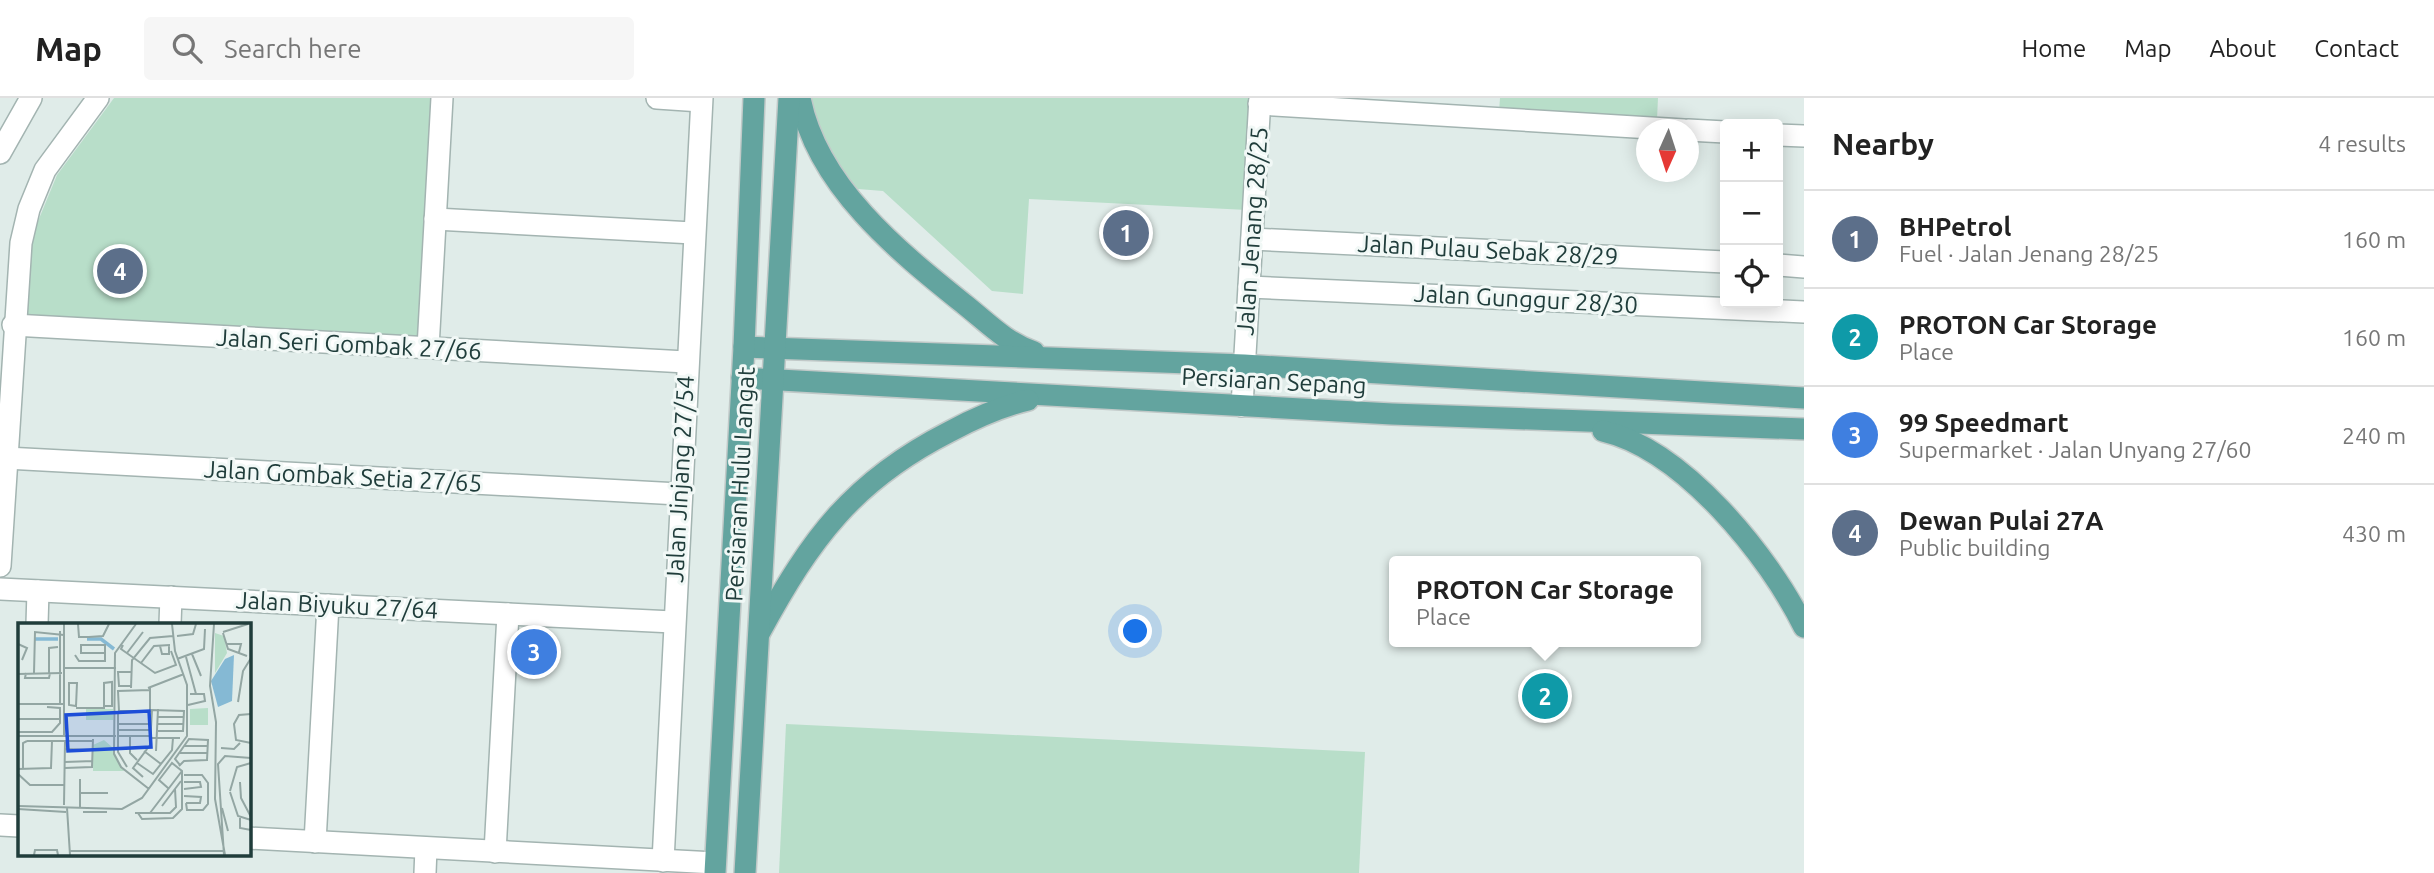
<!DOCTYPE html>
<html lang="en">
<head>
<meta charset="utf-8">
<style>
  :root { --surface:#fff; --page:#f6f6f6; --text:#222; --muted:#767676; --line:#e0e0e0; --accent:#825838 }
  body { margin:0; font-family:Ubuntu,sans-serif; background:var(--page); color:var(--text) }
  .controls { position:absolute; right:21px; top:21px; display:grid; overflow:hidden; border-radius:7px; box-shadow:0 4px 18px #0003 }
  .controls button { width:63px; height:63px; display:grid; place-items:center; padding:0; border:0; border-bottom:2px solid var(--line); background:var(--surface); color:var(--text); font:35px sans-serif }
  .compass { position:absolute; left:1636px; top:21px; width:63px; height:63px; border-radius:50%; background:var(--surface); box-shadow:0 4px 18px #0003; rotate:183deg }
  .you { position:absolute; left:1136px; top:534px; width:24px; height:24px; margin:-18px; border:5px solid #fff; border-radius:50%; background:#1a73e8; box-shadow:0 0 0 10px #1a73e833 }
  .badge { display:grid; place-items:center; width:46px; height:46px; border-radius:50%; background:var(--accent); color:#fff; font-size:23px; font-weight:700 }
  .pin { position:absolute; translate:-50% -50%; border:4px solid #fff; box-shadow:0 2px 7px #0006 }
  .popup { position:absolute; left:1389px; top:458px; width:312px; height:91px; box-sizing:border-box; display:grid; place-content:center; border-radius:7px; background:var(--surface); filter:drop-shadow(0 2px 5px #0005); font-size:23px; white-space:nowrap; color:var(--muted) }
  .popup b { font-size:26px; color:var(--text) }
  .popup::after { content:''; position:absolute; left:50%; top:100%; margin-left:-14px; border:14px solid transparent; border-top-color:var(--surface) }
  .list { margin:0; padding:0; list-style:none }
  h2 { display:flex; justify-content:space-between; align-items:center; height:91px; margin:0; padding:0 28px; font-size:30px }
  h2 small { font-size:23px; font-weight:400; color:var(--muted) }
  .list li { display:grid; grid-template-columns:46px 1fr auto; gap:21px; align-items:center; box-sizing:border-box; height:98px; padding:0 28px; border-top:2px solid var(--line) }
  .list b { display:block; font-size:26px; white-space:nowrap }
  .list p { margin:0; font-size:23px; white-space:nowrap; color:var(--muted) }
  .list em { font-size:23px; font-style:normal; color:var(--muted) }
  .icon { flex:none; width:38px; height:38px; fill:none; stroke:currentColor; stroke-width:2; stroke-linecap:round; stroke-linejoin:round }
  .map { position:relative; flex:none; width:1804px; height:775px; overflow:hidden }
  header { display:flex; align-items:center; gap:42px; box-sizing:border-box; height:98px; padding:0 35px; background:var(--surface); border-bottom:2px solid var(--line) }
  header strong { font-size:33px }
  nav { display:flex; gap:38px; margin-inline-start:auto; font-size:24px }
  .search { width:490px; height:63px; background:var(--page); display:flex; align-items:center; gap:18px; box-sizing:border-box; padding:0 24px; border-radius:7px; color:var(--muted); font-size:26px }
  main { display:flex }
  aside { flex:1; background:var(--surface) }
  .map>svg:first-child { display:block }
  .green { fill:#b8dec9 }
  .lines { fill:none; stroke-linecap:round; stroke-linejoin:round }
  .minor-casing { stroke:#a3b4b1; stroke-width:24 }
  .major-casing { stroke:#c1c9c8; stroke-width:24 }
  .minor { stroke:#fff; stroke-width:21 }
  .major { stroke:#63a49f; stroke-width:21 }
  .labels { text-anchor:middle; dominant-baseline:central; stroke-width:6; stroke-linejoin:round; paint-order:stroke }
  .street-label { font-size:24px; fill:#203d3b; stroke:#f1f8f6 }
  .inset-river { fill:none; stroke:#85b9d4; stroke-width:3.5 }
  .inset-road { fill:none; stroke:#93a6a3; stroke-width:2 }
  .view { fill:#1d4ed8; fill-opacity:0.15; stroke:#1d4ed8; stroke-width:3.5 }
  .inset-edge { fill:none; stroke:#203d3b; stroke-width:3.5 }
</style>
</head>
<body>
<header>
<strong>Map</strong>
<div class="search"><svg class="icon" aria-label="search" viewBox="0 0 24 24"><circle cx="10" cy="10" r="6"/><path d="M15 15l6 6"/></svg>Search here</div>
<nav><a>Home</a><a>Map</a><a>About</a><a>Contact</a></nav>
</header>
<main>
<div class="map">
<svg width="1804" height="775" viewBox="0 0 1804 775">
  <rect width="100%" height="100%" fill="#e0ece9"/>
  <g class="green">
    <polygon points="114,0 431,0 420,240 24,221 29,145 57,77"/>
    <path d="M809 0H1254L1247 112 1029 101 1023 196 992 193 883 93 858 91C833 65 821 33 809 0Z"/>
    <polygon points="1500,0 1658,0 1657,21 1499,14"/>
    <polygon points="786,626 1365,654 1359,775 779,775"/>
  </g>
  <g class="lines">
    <defs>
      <g id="minor">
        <polyline points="657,0 701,3"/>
        <polyline points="1259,6 1684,32"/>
        <polyline points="1688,32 1725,34"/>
        <polyline points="1778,37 1804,38"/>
        <polyline points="0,55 31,0"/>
        <polyline points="435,121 693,135"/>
        <polyline points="1252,141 1725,164"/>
        <polyline points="1778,167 1804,169"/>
        <polyline points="1249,189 1804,214"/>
        <polyline points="13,227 686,264"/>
        <polyline points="428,250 442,0"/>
        <polyline points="1242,308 1260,0"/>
        <polyline points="6,360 679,396"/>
        <polyline points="0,468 21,145 29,111 45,72 98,0"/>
        <polyline points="0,491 673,524"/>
        <polyline points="37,526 38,493"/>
        <polyline points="170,526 171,499"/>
        <polyline points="0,727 19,728"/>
        <polyline points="248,740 715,765"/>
        <polyline points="315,744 328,507"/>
        <polyline points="495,754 508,516"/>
        <polyline points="663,763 702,0"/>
        <polyline points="425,775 426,750"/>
      </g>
      <g id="major">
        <path d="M800 0C817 88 898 153 964 206 988 225 1005 244 1034 254"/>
        <polyline points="744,249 1244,267 1804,300"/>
        <polyline points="742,280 1392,316 1804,331"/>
        <path d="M1603 333C1684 352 1769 458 1804 529"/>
        <path d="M760 534C811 440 853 383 949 334 975 320 999 309 1028 302"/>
        <polyline points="715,775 744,249 754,0"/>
        <polyline points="745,775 789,0"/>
      </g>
    </defs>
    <use href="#minor" class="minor-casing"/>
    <use href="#major" class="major-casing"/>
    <use href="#minor" class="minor"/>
    <use href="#major" class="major"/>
  </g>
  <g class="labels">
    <g class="street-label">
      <text transform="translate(1252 133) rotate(-86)">Jalan Jenang 28/25</text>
      <text transform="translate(1488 152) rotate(3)">Jalan Pulau Sebak 28/29</text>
      <text transform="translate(1526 201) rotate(3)">Jalan Gunggur 28/30</text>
      <text transform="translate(349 246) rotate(3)">Jalan Seri Gombak 27/66</text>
      <text transform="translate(1274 283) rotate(3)">Persiaran Sepang</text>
      <text transform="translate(343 378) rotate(3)">Jalan Gombak Setia 27/65</text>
      <text transform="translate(680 381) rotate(-87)">Jalan Jinjang 27/54</text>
      <text transform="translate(740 386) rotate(-87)">Persiaran Hulu Langat</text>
      <text transform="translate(337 507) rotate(3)">Jalan Biyuku 27/64</text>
    </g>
  </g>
  <g transform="translate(18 525)">
    <rect width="233" height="233" fill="#e0ece9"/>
    <path d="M197 10 206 13 209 30 197 50ZM190 85V102H172V86ZM68 86H95V97H68ZM86 117 94 124 106 148H75V122Z" fill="#b8dec9"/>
    <path d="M216 32 214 78 200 84 193 58 207 36Z" fill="#85b9d4"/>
    <path class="inset-river" d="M17 16H40M69 16H83L96 26"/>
    <path class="inset-road" d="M60 1 61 14H71L85 13 91 1M118 1 97 30 96 131 103 144 131 166M196 1 192 63 198 99 197 176 207 232M205 9 230 1M205 10 210 26 229 33M159 13 175 11 178 1M0 21 9 25 4 37M208 21H223L221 29M63 22H87V30H63ZM105 22 103 26 137 50 158 42 153 28M142 23 144 31H151V22M109 30 125 9M174 31 183 53M57 32 61 38H87V30M168 34 178 71M159 36 186 26 187 6M123 40 136 23 152 22M47 45H98M113 49H100L101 63H113M8 50 7 55H31L32 50M16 50 17 9 46 12M31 50V25L40 24M0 51 44 50M94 59V83H86V60ZM51 60H59L58 83 51 82ZM113 65 114 37 132 15 155 13M130 65 166 51M220 79 225 48 233 35M0 81H45M42 81V8M170 82 187 78 186 71H172M58 85H87M128 88H101L100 68 132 67M132 89V65M100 90V129L109 144M233 91 221 92 216 101 218 117 233 120M140 94H166M0 96H42M100 101H131M140 101H166M100 107H131M0 109H34L42 100V85L29 84M0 113H98M100 113H131M112 113V130L119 137M46 114V1M133 115H162M9 118H75M167 123H190M203 125 216 126 222 120M47 126 75 127M126 128 143 141M138 128 140 86M162 130H190M47 139 75 138M119 140 135 151 154 127 155 115M161 143 166 138 189 137 190 117 171 116 157 136 162 142M47 145 74 144 75 116M0 146 33 145 34 118M5 146V120L9 118M0 151 12 162H46M166 152H184L190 160V181L185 187H169L168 180M125 154 115 145 132 122 134 87 166 88 165 108H140M222 159 223 175 233 194M166 166 183 164 182 159H166M212 168 219 144 233 140M212 169 220 193 233 197M62 170H90M166 173 183 174 182 180H168M46 182 47 118M0 183 104 186 124 175 169 113V62L157 28 154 1M144 183 163 158M49 185 52 232M62 185V156M204 185 210 208M0 186 48 189M65 189H89M117 190H152L158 184 157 166M120 190 124 196 155 195 164 186V148L154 140 141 157 150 165M132 190 164 148M222 195V205L233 207M52 228H206M16 232 17 227H39L40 232M206 232 200 141 207 133 233 135"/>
    <path class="view" d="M131 88 133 124 50 128 48 92Z"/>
    <rect width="233" height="233" class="inset-edge"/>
  </g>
</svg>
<div class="controls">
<button>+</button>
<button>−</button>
<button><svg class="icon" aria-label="locate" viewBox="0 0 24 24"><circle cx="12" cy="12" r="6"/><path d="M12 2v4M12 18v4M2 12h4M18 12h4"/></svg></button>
</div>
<svg class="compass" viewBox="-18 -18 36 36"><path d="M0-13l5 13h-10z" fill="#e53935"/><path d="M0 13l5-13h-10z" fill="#767676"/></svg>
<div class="you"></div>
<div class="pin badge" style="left:1126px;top:135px;background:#5c6f8a">1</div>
<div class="pin badge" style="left:1545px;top:598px;background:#0f9aa8">2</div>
<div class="popup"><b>PROTON Car Storage</b>Place</div>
<div class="pin badge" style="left:534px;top:554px;background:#3f7fe0">3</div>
<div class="pin badge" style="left:120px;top:173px;background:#5c6f8a">4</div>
</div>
<aside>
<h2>Nearby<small>4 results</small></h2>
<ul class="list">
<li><span class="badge" style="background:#5c6f8a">1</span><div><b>BHPetrol</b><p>Fuel · Jalan Jenang 28/25</p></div><em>160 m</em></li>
<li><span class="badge" style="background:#0f9aa8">2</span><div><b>PROTON Car Storage</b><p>Place</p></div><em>160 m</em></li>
<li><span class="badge" style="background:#3f7fe0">3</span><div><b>99 Speedmart</b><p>Supermarket · Jalan Unyang 27/60</p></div><em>240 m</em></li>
<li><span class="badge" style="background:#5c6f8a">4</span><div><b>Dewan Pulai 27A</b><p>Public building</p></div><em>430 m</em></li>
</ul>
</aside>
</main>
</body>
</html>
